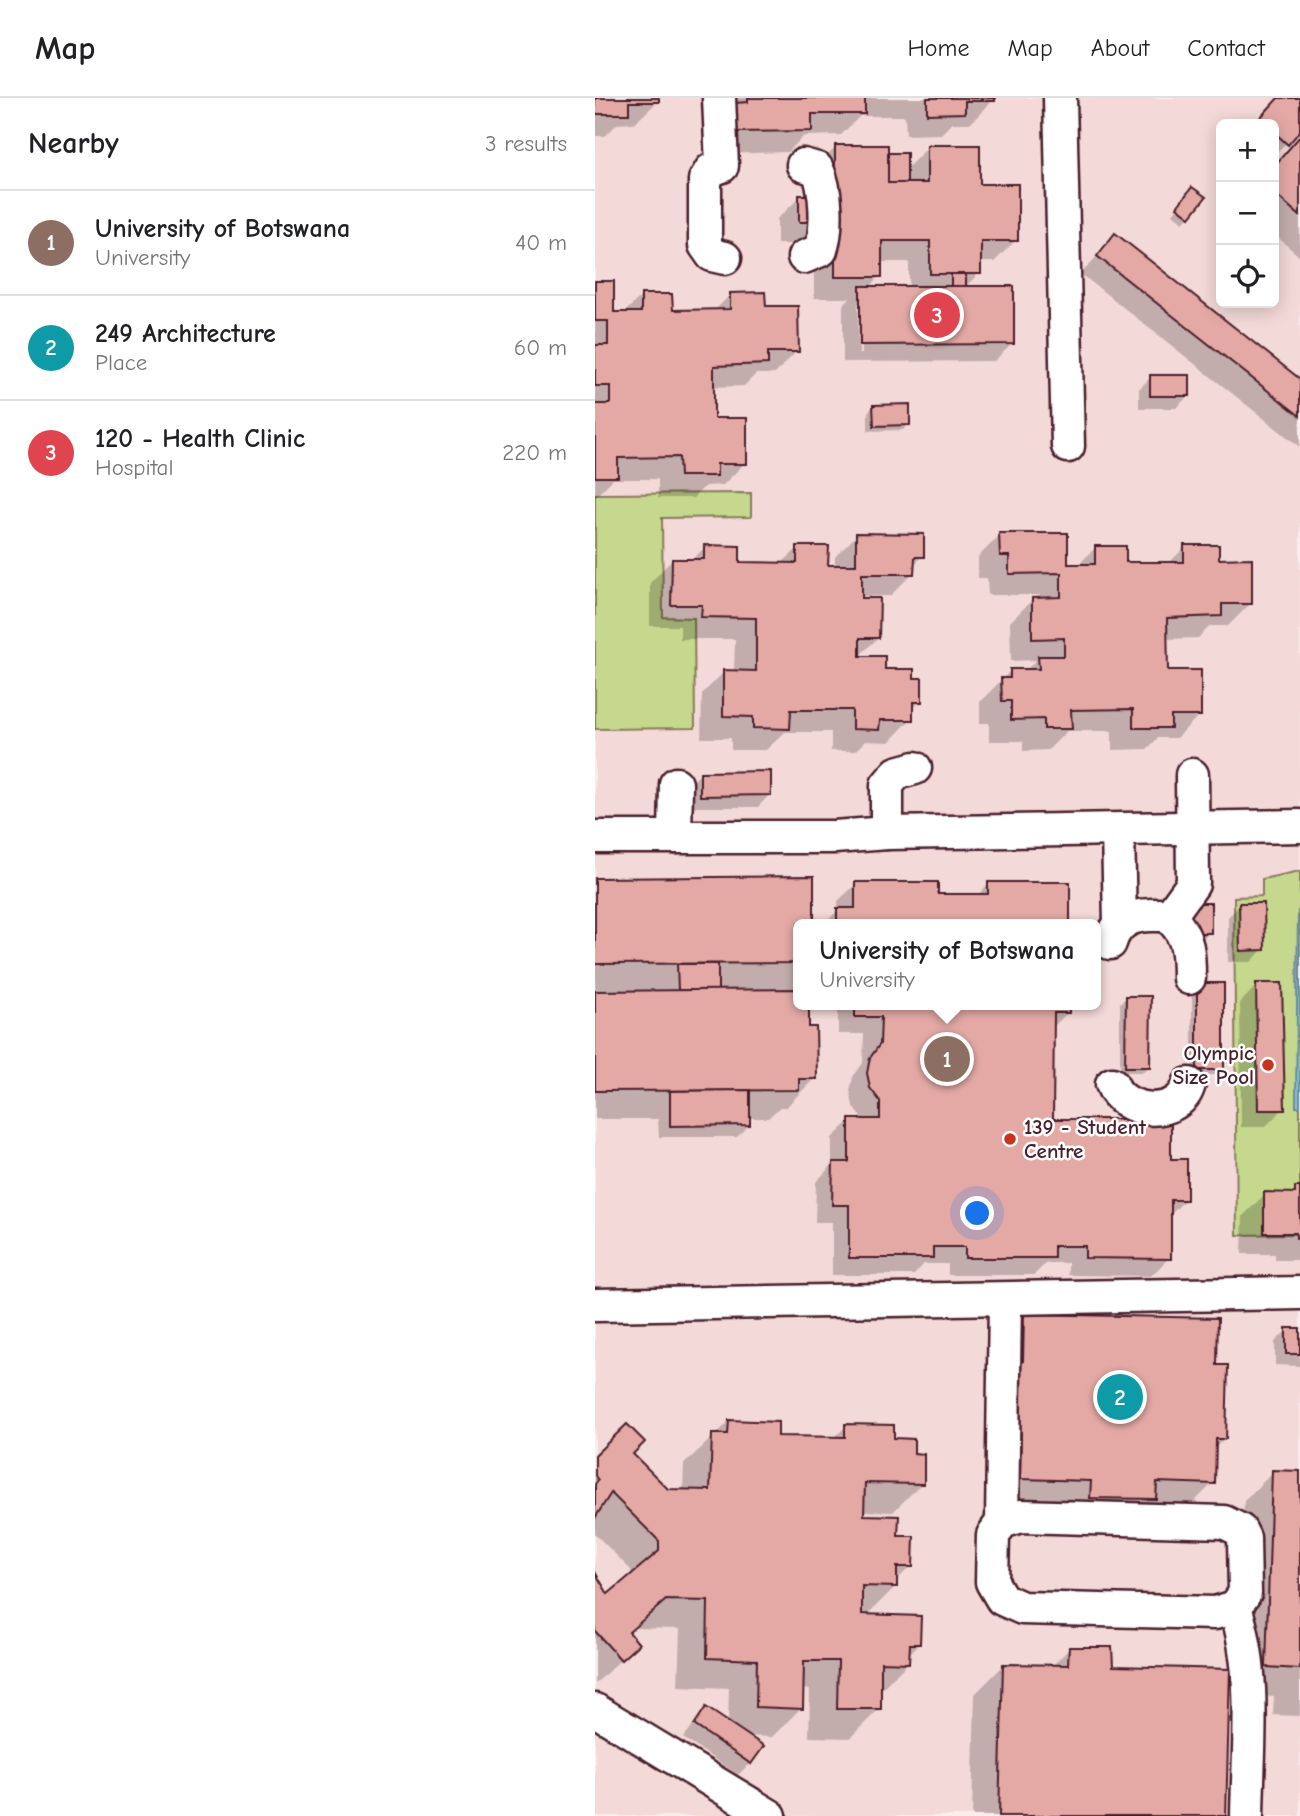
<!DOCTYPE html>
<html lang="en">
<head>
<meta charset="utf-8">
<style>
  :root { --surface:#fff; --page:#f2f2f2; --text:#202124; --muted:#757577; --line:#e0e0e0; --accent:#c8321e }
  body { margin:0; font-family:"Comic Neue",sans-serif; background:var(--page); color:var(--text) }
  .controls { position:absolute; right:21px; top:21px; display:grid; overflow:hidden; border-radius:10px; box-shadow:0 4px 18px #0003 }
  .controls button { width:63px; height:63px; display:grid; place-items:center; padding:0; border:0; border-bottom:2px solid var(--line); background:var(--surface); color:var(--text); font:35px sans-serif }
  .you { position:absolute; left:383px; top:1116px; width:24px; height:24px; margin:-18px; border:5px solid #fff; border-radius:50%; background:#1a73e8; box-shadow:0 0 0 10px #1a73e833 }
  .badge { display:grid; place-items:center; width:46px; height:46px; border-radius:50%; background:var(--accent); color:#fff; font-size:23px; font-weight:700 }
  .pin { position:absolute; translate:-50% -50%; border:4px solid #fff; box-shadow:0 2px 7px #0006 }
  .popup { position:absolute; left:198px; top:821px; width:308px; height:91px; box-sizing:border-box; display:grid; place-content:center; border-radius:10px; background:var(--surface); filter:drop-shadow(0 2px 5px #0005); font-size:23px; white-space:nowrap; color:var(--muted) }
  .popup b { font-size:26px; color:var(--text) }
  .popup::after { content:''; position:absolute; left:50%; top:100%; margin-left:-14px; border:14px solid transparent; border-top-color:var(--surface) }
  .list { margin:0; padding:0; list-style:none }
  h2 { display:flex; justify-content:space-between; align-items:center; height:91px; margin:0; padding:0 28px; font-size:30px }
  h2 small { font-size:23px; font-weight:400; color:var(--muted) }
  .list li { display:grid; grid-template-columns:46px 1fr auto; gap:21px; align-items:center; box-sizing:border-box; height:105px; padding:0 28px; border-top:2px solid var(--line) }
  .list b { display:block; font-size:26px; white-space:nowrap }
  .list p { margin:0; font-size:23px; white-space:nowrap; color:var(--muted) }
  .list em { font-size:23px; font-style:normal; color:var(--muted) }
  .icon { flex:none; width:38px; height:38px; fill:none; stroke:currentColor; stroke-width:2; stroke-linecap:round; stroke-linejoin:round }
  .map { position:relative; flex:none; width:705px; height:1718px; overflow:hidden }
  header { display:flex; align-items:center; gap:42px; box-sizing:border-box; height:98px; padding:0 35px; background:var(--surface); border-bottom:2px solid var(--line) }
  header strong { font-size:33px }
  nav { display:flex; gap:38px; margin-inline-start:auto; font-size:24px }
  main { display:flex }
  aside { flex:1; background:var(--surface) }
  .map>svg:first-child { display:block }
  .built { fill:#f3d9d7; fill-rule:evenodd }
  .green { fill:#c5d88d; stroke:#887c5c; stroke-width:2 }
  .water { fill:#7fcddd; stroke:#6a8796; stroke-width:2 }
  .shadow { fill:#0003; fill-rule:evenodd }
  .building { fill:#e4a9a5; stroke:#4a1f2b; stroke-width:2 }
  .lines { fill:none; stroke-linecap:round; stroke-linejoin:round }
  .minor-casing { stroke:#4a1f2b; stroke-width:37 }
  .minor { stroke:#fff; stroke-width:32 }
  .poi-dot { fill:#c8321e; stroke:#fff; stroke-width:2.5 }
  .labels { text-anchor:middle; dominant-baseline:central; stroke-width:5; stroke-linejoin:round; paint-order:stroke }
  .poi-label { font-size:21px; font-weight:bold; fill:#4a1f2b; stroke:#fff; text-anchor:end }
</style>
</head>
<body>
<header>
<strong>Map</strong>
<nav><a>Home</a><a>Map</a><a>About</a><a>Contact</a></nav>
</header>
<main>
<aside>
<h2>Nearby<small>3 results</small></h2>
<ul class="list">
<li><span class="badge" style="background:#8d6e63">1</span><div><b>University of Botswana</b><p>University</p></div><em>40 m</em></li>
<li><span class="badge" style="background:#0f9aa8">2</span><div><b>249 Architecture</b><p>Place</p></div><em>60 m</em></li>
<li><span class="badge" style="background:#e0444e">3</span><div><b>120 - Health Clinic</b><p>Hospital</p></div><em>220 m</em></li>
</ul>
</aside>
<div class="map">
<svg width="705" height="1718" viewBox="0 0 705 1718">
  <rect width="100%" height="100%" fill="#faeeed"/>
  <filter id="ink" filterUnits="userSpaceOnUse"><feTurbulence type="fractalNoise" baseFrequency=".0143" numOctaves="2"/><feDisplacementMap in="SourceGraphic" scale="14" xChannelSelector="R" yChannelSelector="G"/><feConvolveMatrix kernelMatrix="1 2 1 2 8 2 1 2 1" color-interpolation-filters="sRGB"/></filter>
  <g filter="url(#ink)">
    <path class="built" d="M0 0H705V1718H0ZM626 26H679V205H626ZM203 826H501V907H203Z"/>
    <g class="green">
      <polygon points="156,395 156,419 67,420 68,519 99,520 100,630 0,631 0,396"/>
      <polygon points="705,773 705,1136 642,1137 639,799 667,798 667,781"/>
    </g>
    <polygon class="water" points="703,813 705,813 705,1009 701,1009"/>
    <g class="shadow">
      <polygon points="0,0 63,0 63,3 40,25 22,26 10,38 0,38"/>
      <polygon points="143,0 398,0 398,2 376,25 357,25 346,36 311,37 310,18 265,18 246,37 209,38 193,54 119,56 131,12"/>
      <polygon points="685,0 705,1 705,31 679,57 679,26 661,26"/>
      <polygon points="705,37 705,159 679,136 679,67"/>
      <path d="M241 49 291 57 310 72 333 49 383 87 421 142 399 164H384V175L370 189 417 246 399 263 248 264V207L255 200H219V146H182V121L205 99H219V71ZM285 164H314V190H274L285 178ZM263 205H267V256H264Z"/>
      <polygon points="592,97 594,118 588,124 578,116"/>
      <polygon points="520,138 705,283 705,349 486,176"/>
      <polygon points="0,184 17,216 28,216 47,197 76,214 119,213 136,196 169,210 202,253 180,276 161,276 149,288 117,289 117,322 150,365 128,387 110,388 98,400 63,400 63,381 18,381 0,399"/>
      <polygon points="556,279 593,298 581,310 544,310 544,291"/>
      <polygon points="279,308 314,326 308,332 273,333 273,314"/>
      <polygon points="262,437 327,458 318,468 317,476 295,498 265,498 283,540 262,560 289,573 317,582 326,603 316,612 316,621 294,644 270,643 260,653 236,653 236,634 190,634 171,652 136,652 136,640 106,640 107,596 129,574 139,574 140,541 85,541 85,528 55,528 55,485 77,462 96,463 110,449 143,466 186,466 203,450 232,469 240,469 240,459"/>
      <polygon points="405,437 471,468 482,468 500,450 530,466 573,466 590,449 622,462 656,505 633,528 615,528 603,540 571,541 571,574 604,617 582,640 563,640 552,651 517,652 517,633 472,633 453,652 428,653 428,643 394,643 394,625 385,625 385,604 416,572 431,572 441,562 416,563 415,524 438,501 445,501 445,497 393,497 392,480 383,480 383,459"/>
      <polygon points="105,676 175,696 163,709 93,709 93,688"/>
      <polygon points="217,780 217,826 203,826 202,893 203,907 212,907 212,931 220,980 191,1009 185,1009 173,1020 154,1020 154,1027 142,1039 64,1039 63,1021 0,1021 0,781"/>
      <polygon points="261,786 341,797 382,798 393,786 473,786 473,826 229,826 243,812 243,803"/>
      <polygon points="645,807 668,851 656,864 633,864 633,819"/>
      <polygon points="586,812 615,834 609,840 586,840"/>
      <polygon points="603,887 628,971 622,977 597,977 597,893"/>
      <polygon points="662,887 688,1011 670,1029 646,1029 645,905"/>
      <polygon points="531,900 553,969 548,974 525,974 525,905"/>
      <polygon points="243,907 473,907 473,914 457,930 457,1022 574,1063 590,1102 574,1118 574,1160 556,1178 473,1177 473,1165 451,1165 439,1177 353,1177 353,1166 329,1166 319,1177 237,1177 237,1124 220,1124 221,1084 237,1067 237,1040 255,1023 269,1023 258,1008 255,993 258,979 268,965 269,936 243,936"/>
      <polygon points="701,1091 705,1091 705,1162 680,1162 680,1156 647,1156 648,1118 670,1096 695,1096"/>
      <polygon points="429,1218 621,1269 630,1340 619,1351 618,1385 589,1414 397,1409 398,1360 390,1359 391,1293 400,1285 401,1246"/>
      <polygon points="692,1232 705,1232 705,1268 680,1267 680,1244"/>
      <polygon points="134,1324 181,1339 239,1340 251,1328 297,1342 317,1357 327,1385 298,1414 267,1413 267,1419 301,1439 316,1468 300,1484 300,1489 271,1518 324,1546 313,1557 313,1565 284,1593 284,1611 255,1640 214,1639 215,1592 207,1591 206,1610 177,1639 151,1638 155,1665 143,1677 88,1640 111,1612 133,1626 134,1590 83,1588 85,1531 40,1530 33,1536 42,1546 0,1586 0,1479 13,1499 36,1479 36,1472 0,1436 0,1360 35,1356 72,1393 88,1394 89,1366"/>
      <polygon points="678,1374 705,1375 705,1618 678,1617 679,1599 643,1597 649,1403"/>
      <polygon points="475,1550 516,1570 633,1573 630,1718 377,1718 380,1596 409,1567 456,1569"/>
    </g>
    <g class="building">
      <polygon points="0,0 64,0 64,4 34,4 34,16 0,16"/>
      <polygon points="153,0 270,0 270,16 217,16 217,33 141,34 140,5 153,4"/>
      <polygon points="332,0 400,0 400,3 370,3 370,15 332,16"/>
      <polygon points="683,0 705,0 705,33 693,47 679,34 679,26 670,26 664,21"/>
      <polygon points="705,38 705,118 679,95 679,68"/>
      <polygon points="240,47 293,47 293,85 332,85 332,47 385,47 385,86 423,86 423,143 386,143 386,176 335,176 335,143 287,143 287,179 240,179 240,124 204,124 204,97 240,97"/>
      <rect x="293" y="55" width="19" height="30"/>
      <polygon points="597,89 611,99 595,119 582,109"/>
      <polygon points="520,135 705,281 705,318 502,158"/>
      <rect x="356" y="176" width="15" height="12"/>
      <polygon points="0,183 19,183 19,214 46,214 46,196 77,196 78,212 135,211 135,195 170,194 171,208 203,208 204,254 173,254 173,266 119,268 119,320 152,320 152,366 122,366 122,378 85,378 84,359 23,360 23,379 0,379 0,306 15,306 15,288 0,288 0,247 13,247 13,223 0,223"/>
      <polygon points="265,188 419,188 419,246 265,247"/>
      <rect x="555" y="277" width="40" height="21"/>
      <polygon points="315,306 315,327 279,328 278,307"/>
      <polygon points="261,435 329,436 329,459 320,459 319,476 267,476 267,500 285,500 284,540 265,540 265,558 290,558 290,571 319,571 319,580 327,580 327,604 318,604 318,622 285,622 284,632 257,631 257,612 196,612 195,631 158,630 158,619 128,618 128,572 161,573 161,520 106,519 107,507 76,507 77,461 109,461 109,447 145,448 145,464 202,465 202,448 234,448 233,467 261,467"/>
      <polygon points="404,435 473,435 473,466 500,466 500,448 531,448 531,464 589,464 589,447 624,447 624,461 657,460 657,506 627,506 627,518 572,520 573,572 606,572 606,618 576,618 576,630 538,630 538,611 476,612 477,631 449,631 449,621 416,622 416,603 407,603 406,580 415,580 415,571 444,571 443,558 469,558 469,540 437,541 437,500 466,499 466,475 414,476 414,458 405,458"/>
      <polygon points="176,673 176,697 105,698 105,674"/>
      <polygon points="219,778 219,825 233,826 203,826 203,865 0,866 0,780"/>
      <polygon points="260,784 343,784 343,796 393,796 393,784 475,784 475,826 242,826 242,810 260,810"/>
      <rect x="591" y="805" width="25" height="30"/>
      <polygon points="644,805 669,805 670,852 645,853"/>
      <polygon points="82,866 123,866 123,892 83,892"/>
      <rect x="602" y="885" width="27" height="87"/>
      <polygon points="661,885 687,885 690,1012 663,1012"/>
      <polygon points="203,891 203,907 214,907 214,929 221,929 222,981 204,981 204,992 0,993 0,893"/>
      <polygon points="531,898 556,898 555,969 530,969"/>
      <polygon points="260,907 474,907 474,915 459,915 458,1021 576,1021 576,1061 592,1061 592,1102 576,1102 576,1161 490,1160 490,1148 459,1148 459,1160 370,1160 370,1149 338,1149 338,1160 254,1160 254,1107 237,1107 238,1064 254,1064 254,1021 285,1021 285,1003 275,990 272,975 275,960 285,946 286,919 260,919"/>
      <polygon points="155,992 155,1027 75,1028 75,993"/>
      <polygon points="700,1089 705,1089 705,1140 701,1140 701,1135 669,1135 669,1094 700,1095"/>
      <polygon points="429,1216 623,1220 622,1267 633,1267 631,1341 621,1341 620,1386 562,1384 561,1401 495,1400 496,1383 425,1381 426,1332 418,1331 419,1263 428,1263"/>
      <rect x="691" y="1230" width="14" height="26"/>
      <polygon points="134,1322 183,1324 183,1338 250,1339 250,1326 299,1327 299,1340 319,1341 319,1355 329,1356 329,1386 270,1385 269,1417 304,1418 303,1438 319,1438 318,1469 302,1469 302,1489 267,1488 267,1516 326,1518 325,1546 315,1546 314,1565 286,1564 286,1611 242,1611 243,1563 209,1563 208,1611 161,1609 162,1562 112,1560 113,1503 71,1502 34,1534 44,1546 26,1562 0,1533 0,1474 13,1496 64,1453 64,1443 16,1395 0,1420 0,1386 3,1382 0,1378 0,1357 32,1326 50,1344 38,1356 73,1391 115,1392 117,1336 133,1336"/>
      <polygon points="677,1372 705,1373 705,1571 671,1569"/>
      <polygon points="474,1549 517,1549 518,1568 635,1571 631,1718 404,1718 408,1566 473,1567"/>
      <polygon points="111,1609 169,1648 156,1666 99,1627"/>
    </g>
    <g class="lines">
      <defs>
        <g id="minor">
          <polyline points="124,0 127,68 116,72 110,82 110,147 117,157 130,160"/>
          <polyline points="465,0 473,348"/>
          <path d="M208 67 222 71C232 91 233 130 226 152L209 159"/>
          <polyline points="523,732 525,827"/>
          <polyline points="292,735 292,687 302,675 320,670"/>
          <polyline points="0,739 239,739 292,735 705,728"/>
          <polyline points="80,739 81,686"/>
          <polyline points="574,819 598,786 597,677"/>
          <path d="M515 845C521 824 536 817 557 817 565 817 571 816 577 822 594 838 594 858 594 880"/>
          <path d="M517 986C528 1017 585 1021 594 986"/>
          <polyline points="0,1207 705,1195"/>
          <polyline points="407,1424 426,1418 629,1424 645,1432 649,1440 650,1495 640,1509 620,1515 427,1510 407,1501 397,1484 398,1437 407,1424 410,1201"/>
          <path d="M640 1509C662 1575 653 1649 652 1718"/>
          <polyline points="0,1612 175,1718"/>
        </g>
      </defs>
      <use href="#minor" class="minor-casing"/>
      <use href="#minor" class="minor"/>
    </g>
  </g>
  <g class="poi-dot">
    <circle cx="673" cy="967" r="7"/>
    <circle cx="415" cy="1041" r="7"/>
  </g>
  <g class="labels">
    <g class="poi-label">
      <text x="659" y="955">Olympic<tspan x="659" dy="24">Size Pool</tspan></text>
      <text x="429" y="1029" text-anchor="start">139 - Student<tspan x="429" dy="24">Centre</tspan></text>
    </g>
  </g>
</svg>
<div class="controls">
<button>+</button>
<button>−</button>
<button><svg class="icon" aria-label="locate" viewBox="0 0 24 24"><circle cx="12" cy="12" r="6"/><path d="M12 2v4M12 18v4M2 12h4M18 12h4"/></svg></button>
</div>
<div class="you"></div>
<div class="pin badge" style="left:352px;top:961px;background:#8d6e63">1</div>
<div class="popup"><b>University of Botswana</b>University</div>
<div class="pin badge" style="left:525px;top:1299px;background:#0f9aa8">2</div>
<div class="pin badge" style="left:342px;top:217px;background:#e0444e">3</div>
</div>
</main>
</body>
</html>
